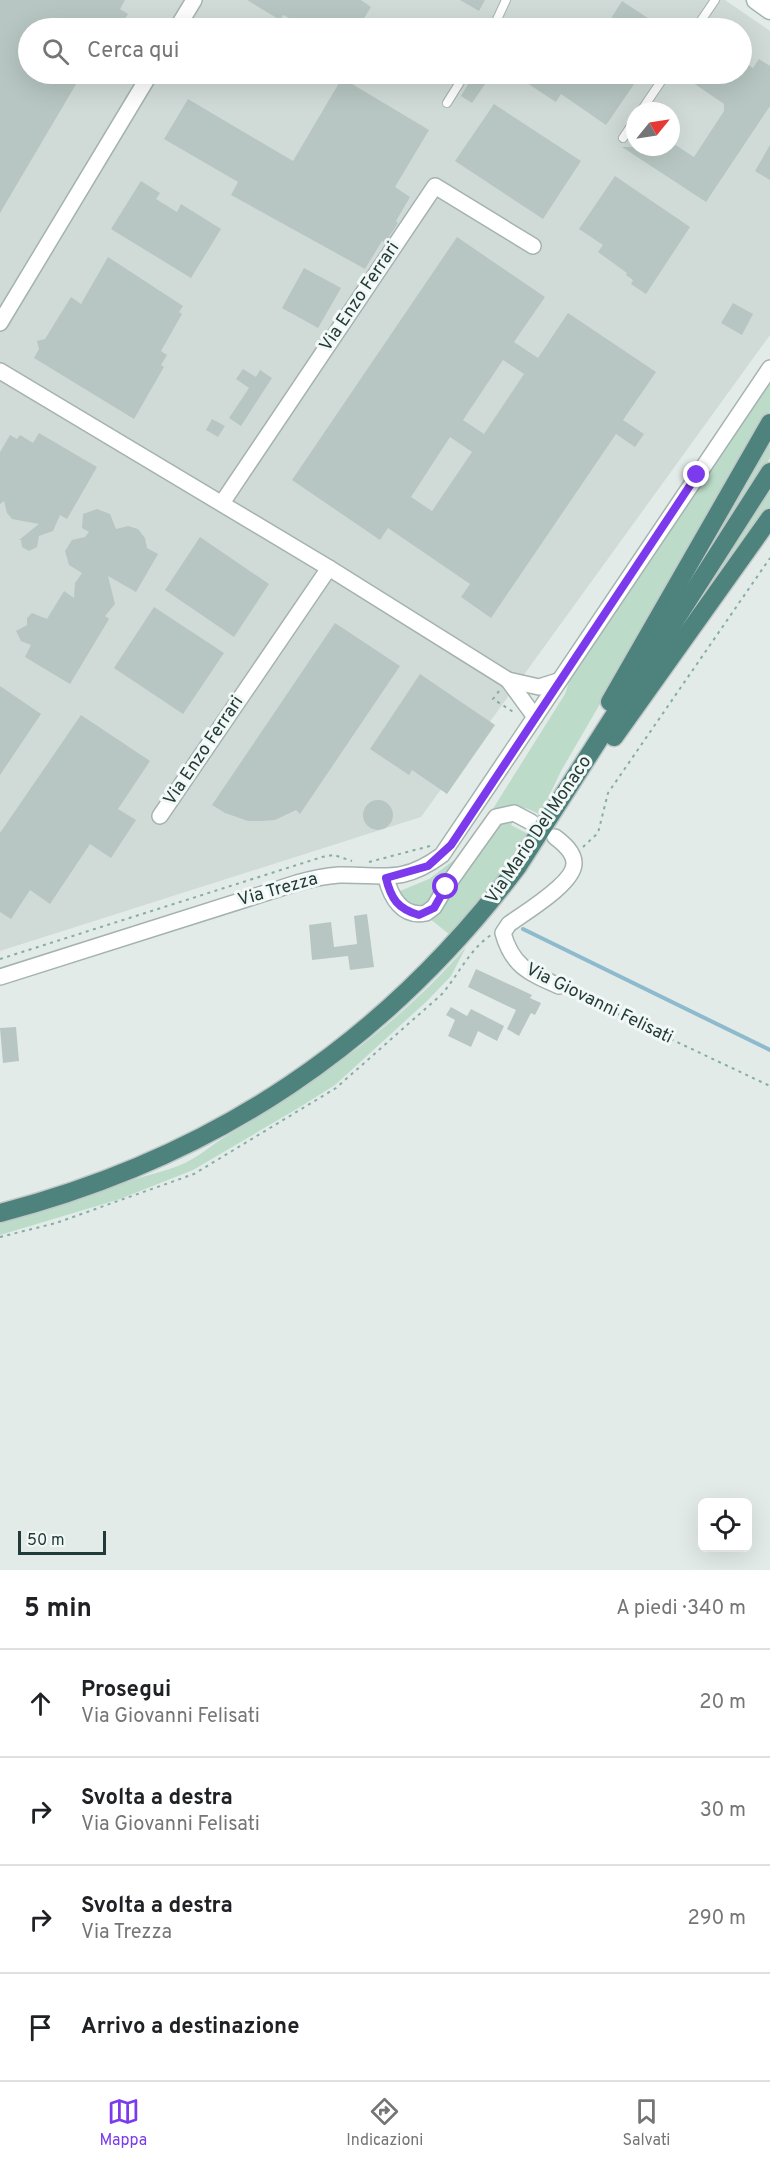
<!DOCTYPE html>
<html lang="it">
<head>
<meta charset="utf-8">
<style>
  :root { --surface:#fff; --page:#f6f6f6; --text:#202124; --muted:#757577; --line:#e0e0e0; --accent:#7c3aed }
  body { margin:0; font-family:Overpass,sans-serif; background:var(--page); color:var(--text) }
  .controls { position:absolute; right:18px; bottom:18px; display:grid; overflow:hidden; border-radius:9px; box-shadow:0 6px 24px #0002 }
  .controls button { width:54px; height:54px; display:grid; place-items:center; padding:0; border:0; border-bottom:2px solid var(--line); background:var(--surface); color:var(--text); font:30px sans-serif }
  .compass { position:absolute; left:626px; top:102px; width:54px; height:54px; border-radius:50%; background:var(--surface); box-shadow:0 6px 24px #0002; rotate:60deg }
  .scale { position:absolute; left:18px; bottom:15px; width:88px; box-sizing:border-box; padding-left:6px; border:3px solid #233b38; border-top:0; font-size:16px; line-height:21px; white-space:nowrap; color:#233b38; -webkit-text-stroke:4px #f2f8f6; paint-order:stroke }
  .stop { position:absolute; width:18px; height:18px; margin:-14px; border:4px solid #7c3aed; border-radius:50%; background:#fff }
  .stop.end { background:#7c3aed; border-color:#fff; box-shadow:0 2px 6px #0008 }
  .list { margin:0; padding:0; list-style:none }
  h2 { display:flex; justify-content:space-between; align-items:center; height:78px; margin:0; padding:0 24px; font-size:26px }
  h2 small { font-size:20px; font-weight:400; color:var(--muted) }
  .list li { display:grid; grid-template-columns:39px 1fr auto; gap:18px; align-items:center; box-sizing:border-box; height:108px; padding:0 24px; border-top:2px solid var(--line) }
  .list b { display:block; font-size:22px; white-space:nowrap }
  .list p { margin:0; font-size:20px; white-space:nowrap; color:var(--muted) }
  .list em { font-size:20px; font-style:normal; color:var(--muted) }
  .icon { flex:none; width:33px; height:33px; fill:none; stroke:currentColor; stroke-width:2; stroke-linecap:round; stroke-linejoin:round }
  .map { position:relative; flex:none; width:770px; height:1570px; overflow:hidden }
  .search { position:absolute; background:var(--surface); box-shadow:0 6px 24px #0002; left:18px; right:18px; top:18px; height:66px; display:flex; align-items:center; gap:15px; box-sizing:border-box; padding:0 21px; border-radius:33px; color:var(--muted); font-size:22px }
  .sheet { height:510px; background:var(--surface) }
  nav { display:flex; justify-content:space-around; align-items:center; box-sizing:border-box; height:84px; border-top:2px solid var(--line); background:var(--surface); font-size:16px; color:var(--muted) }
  nav a { display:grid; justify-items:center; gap:3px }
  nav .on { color:var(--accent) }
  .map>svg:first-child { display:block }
  .built { fill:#d0dbd8; fill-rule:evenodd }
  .green { fill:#bcdbc9 }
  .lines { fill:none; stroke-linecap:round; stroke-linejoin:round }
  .stream { stroke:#8dbacd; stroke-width:4 }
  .building { fill:#b7c6c2; fill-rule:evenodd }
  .service-casing { stroke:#a5b3b0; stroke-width:10 }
  .minor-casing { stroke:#a5b3b0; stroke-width:18 }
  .secondary-casing { stroke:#a1b6b2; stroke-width:21 }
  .trunk-casing { stroke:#c1c8c7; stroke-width:21 }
  .path { stroke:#84ada6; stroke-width:2; stroke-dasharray:3 4.5; stroke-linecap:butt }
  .service { stroke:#fff; stroke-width:8 }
  .minor { stroke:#fff; stroke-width:15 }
  .secondary { stroke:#fff; stroke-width:18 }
  .trunk { stroke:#4d827d; stroke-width:18 }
  .route { stroke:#7c3aed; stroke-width:8 }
  .labels { text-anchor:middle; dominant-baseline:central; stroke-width:6; stroke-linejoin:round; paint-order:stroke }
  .street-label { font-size:18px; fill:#233b38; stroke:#f2f8f6 }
</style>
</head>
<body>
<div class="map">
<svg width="770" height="1570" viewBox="0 0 770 1570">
  <rect width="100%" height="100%" fill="#e2ebe8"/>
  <path class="built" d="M0 0H725L770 31V335L421 817 0 951ZM28 28H742V74H28ZM635 111H671V147H635Z"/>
  <g class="green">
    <path d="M770 375V411L561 771 540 815C521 803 509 806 489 815L565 694 570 679Z"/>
    <polygon points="770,433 770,458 675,610 688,576"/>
    <polygon points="770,488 770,510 674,642"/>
    <polygon points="516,817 511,825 528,834 510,862 450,935 429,918 444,906 497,825"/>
    <polygon points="458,857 433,898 421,908 409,907 399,894 400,891 429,879"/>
    <path d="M466 947 451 976 427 1001 335 1085 295 1110 193 1170 120 1199 0 1235V1223C48 1211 92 1194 139 1178 151 1174 165 1171 178 1166 197 1159 211 1145 228 1135 316 1083 398 1025 466 947Z"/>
  </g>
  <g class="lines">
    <polyline class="stream" points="523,929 770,1050"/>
  </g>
  <g class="building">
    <polygon points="0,0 125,0 120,9 128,14 119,28 28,28 28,74 82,74 0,213"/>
    <polygon points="247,0 361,0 371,7 358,28 310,28 283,15 280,20"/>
    <polygon points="460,0 485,0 479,11"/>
    <polygon points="622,1 663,28 605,28"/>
    <polygon points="759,59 770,66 770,106 706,202 622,147 671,147 671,142 694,157 724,111 724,104 680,74 741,74 741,60 753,68"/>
    <polygon points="474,74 492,74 472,103 461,96"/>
    <polygon points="513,74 641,74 606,125 561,94 556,102"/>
    <polygon points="342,78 429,130 395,187 410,197 396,221 398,223 385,243 382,241 365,269 231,195 238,182 164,139 188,99 293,161"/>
    <polygon points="494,104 581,161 543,219 455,161"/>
    <polygon points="770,145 770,180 755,171"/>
    <polygon points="615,176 690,227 646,294 631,284 633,280 626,275 627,273 598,252 603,245 579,229"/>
    <polygon points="141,181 160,193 156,199 177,212 181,204 221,229 191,278 111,229"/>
    <path d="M457 237 545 297 514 342 538 358 568 313 656 372 623 420 644 434 635 447 616 434 491 618 461 597 470 584 388 528 380 540 292 480ZM503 360 524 374 484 434 463 420ZM450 437 472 452 432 511 411 497Z"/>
    <polygon points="108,257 183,306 179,312 182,314 161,351 167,355 161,365 164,367 134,419 34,358 39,349 37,341 45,339 71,297 81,304"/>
    <polygon points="304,268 341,288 318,328 282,308"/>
    <polygon points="733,303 753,314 742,335 721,323"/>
    <polygon points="243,369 256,377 260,370 272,378 241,426 229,418 249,388 236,379"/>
    <polygon points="212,419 225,426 218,437 206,430"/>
    <polygon points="39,433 97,467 67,519 60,515 53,531 39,536 37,547 29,551 22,547 21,540 19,540 39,524 12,519 7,513 4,501 0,504 0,452 10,435 17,439 20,435 33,443"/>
    <polygon points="97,509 110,514 116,529 128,526 138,529 145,538 147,548 158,554 136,592 108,576 115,604 105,616 109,619 70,684 25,657 31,645 21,641 16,631 27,625 27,618 32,613 47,619 64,591 74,598 75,583 82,573 69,565 65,551 72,540 85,537 89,532 82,528 83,514"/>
    <polygon points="200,537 269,584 234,637 165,590"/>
    <polygon points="154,607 224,653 183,714 114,668"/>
    <polygon points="335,623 400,666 300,814 296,810 275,820 262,821 248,821 225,813 212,805"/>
    <polygon points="420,674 495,725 447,794 412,770 409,775 370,749"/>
    <polygon points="0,686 41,714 0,775"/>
    <polygon points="81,715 150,761 118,809 136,820 111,858 90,844 50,904 30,890 11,919 0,912 0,833"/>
    <circle cx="378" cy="815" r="15"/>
    <polygon points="367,914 374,967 350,970 348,956 312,960 309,925 331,922 334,947 357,944 354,916"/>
    <polygon points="476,969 532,995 530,998 541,1003 535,1015 531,1013 519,1036 507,1029 516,1010 468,987"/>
    <polygon points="451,1007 467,1016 471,1009 504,1026 497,1041 478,1031 471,1047 448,1036 455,1020 446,1015"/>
    <polygon points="16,1027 19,1061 3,1063 0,1028"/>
  </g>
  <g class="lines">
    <defs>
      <g id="service">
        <polyline points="493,28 506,0"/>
        <polyline points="696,28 715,0"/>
        <polyline points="447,103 465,74"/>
        <polyline points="641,111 666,74"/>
        <polyline points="623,138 635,120"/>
      </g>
      <g id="minor">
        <polyline points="177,28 194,0"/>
        <polyline points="0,323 150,74"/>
        <polyline points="0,371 329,568 508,680 539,687 558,681"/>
        <polyline points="222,503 435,186 533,246"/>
        <polyline points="508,680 535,717"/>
        <polyline points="160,816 329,568"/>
        <path d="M555 837C563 843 574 852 574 863 575 883 524 913 509 924L503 933C512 966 529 973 559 986"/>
        <path d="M386 878C391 897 402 918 426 913L434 907 446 887 496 817 514 813 531 822"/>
        <path d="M0 977 297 883C311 879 325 876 339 875 383 874 401 885 442 855L770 368"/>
      </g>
      <polyline id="secondary" points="756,0 770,10"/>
      <g id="trunk">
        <polyline points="610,702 770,423"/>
        <polyline points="614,737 770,518"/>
        <path d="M0 1213C215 1157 384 1044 518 866L770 472"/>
      </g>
    </defs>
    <use href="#service" class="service-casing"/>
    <use href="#minor" class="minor-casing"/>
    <use href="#secondary" class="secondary-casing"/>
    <use href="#trunk" class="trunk-casing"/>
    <g class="path">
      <polyline points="499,691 493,699 515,713"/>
      <polyline points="583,847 598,833 608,793 770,558"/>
      <polyline points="369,862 430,846"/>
      <polyline points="0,959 322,857 334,855 352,861"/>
      <polyline points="569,991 770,1086"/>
      <path d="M0 1237 56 1223 194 1174 336 1088 442 994C459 974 469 950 491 935"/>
    </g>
    <use href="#service" class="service"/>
    <use href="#minor" class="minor"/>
    <use href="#secondary" class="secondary"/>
    <use href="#trunk" class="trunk"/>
  </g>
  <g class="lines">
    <path class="route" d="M446 887 434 908 419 915C398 909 391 899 386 878L428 866 451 845 697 475"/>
  </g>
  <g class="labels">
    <g class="street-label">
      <text transform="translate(360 297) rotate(-56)">Via Enzo Ferrari</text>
      <text transform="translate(204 751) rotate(-56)">Via Enzo Ferrari</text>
      <text transform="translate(539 830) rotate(-56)">Via Mario Del Monaco</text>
      <text transform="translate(278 890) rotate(-16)">Via Trezza</text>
      <text transform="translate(599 1004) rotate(26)">Via Giovanni Felisati</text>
    </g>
  </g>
</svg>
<div class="controls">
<button><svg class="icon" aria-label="locate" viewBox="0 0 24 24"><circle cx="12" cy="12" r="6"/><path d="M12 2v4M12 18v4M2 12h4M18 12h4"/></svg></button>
</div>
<svg class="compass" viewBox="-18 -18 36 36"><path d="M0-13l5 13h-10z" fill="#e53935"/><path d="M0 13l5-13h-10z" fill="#757577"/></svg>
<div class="scale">50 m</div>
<div class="stop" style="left:446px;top:887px"></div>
<div class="stop end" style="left:697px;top:475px"></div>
<div class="search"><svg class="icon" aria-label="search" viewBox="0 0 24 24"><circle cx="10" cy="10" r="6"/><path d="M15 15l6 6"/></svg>Cerca qui</div>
</div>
<section class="sheet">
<h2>5 min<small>A piedi · 340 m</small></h2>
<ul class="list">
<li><svg class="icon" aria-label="ahead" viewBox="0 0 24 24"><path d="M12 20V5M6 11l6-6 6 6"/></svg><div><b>Prosegui</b><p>Via Giovanni Felisati</p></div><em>20 m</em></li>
<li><svg class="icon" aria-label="right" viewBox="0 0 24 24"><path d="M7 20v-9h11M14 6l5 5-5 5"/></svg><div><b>Svolta a destra</b><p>Via Giovanni Felisati</p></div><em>30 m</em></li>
<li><svg class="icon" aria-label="right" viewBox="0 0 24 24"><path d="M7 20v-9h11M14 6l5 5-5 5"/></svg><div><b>Svolta a destra</b><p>Via Trezza</p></div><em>290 m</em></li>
<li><svg class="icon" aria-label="arrive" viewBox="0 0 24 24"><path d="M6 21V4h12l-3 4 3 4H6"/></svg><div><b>Arrivo a destinazione</b></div></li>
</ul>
</section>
<nav>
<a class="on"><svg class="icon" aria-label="map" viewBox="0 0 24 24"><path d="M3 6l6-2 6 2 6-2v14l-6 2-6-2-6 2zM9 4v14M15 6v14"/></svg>Mappa</a>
<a><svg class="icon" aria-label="directions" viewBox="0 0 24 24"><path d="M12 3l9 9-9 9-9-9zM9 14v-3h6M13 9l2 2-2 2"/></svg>Indicazioni</a>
<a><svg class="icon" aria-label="saved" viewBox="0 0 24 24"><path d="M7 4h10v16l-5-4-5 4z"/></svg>Salvati</a>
</nav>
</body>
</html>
